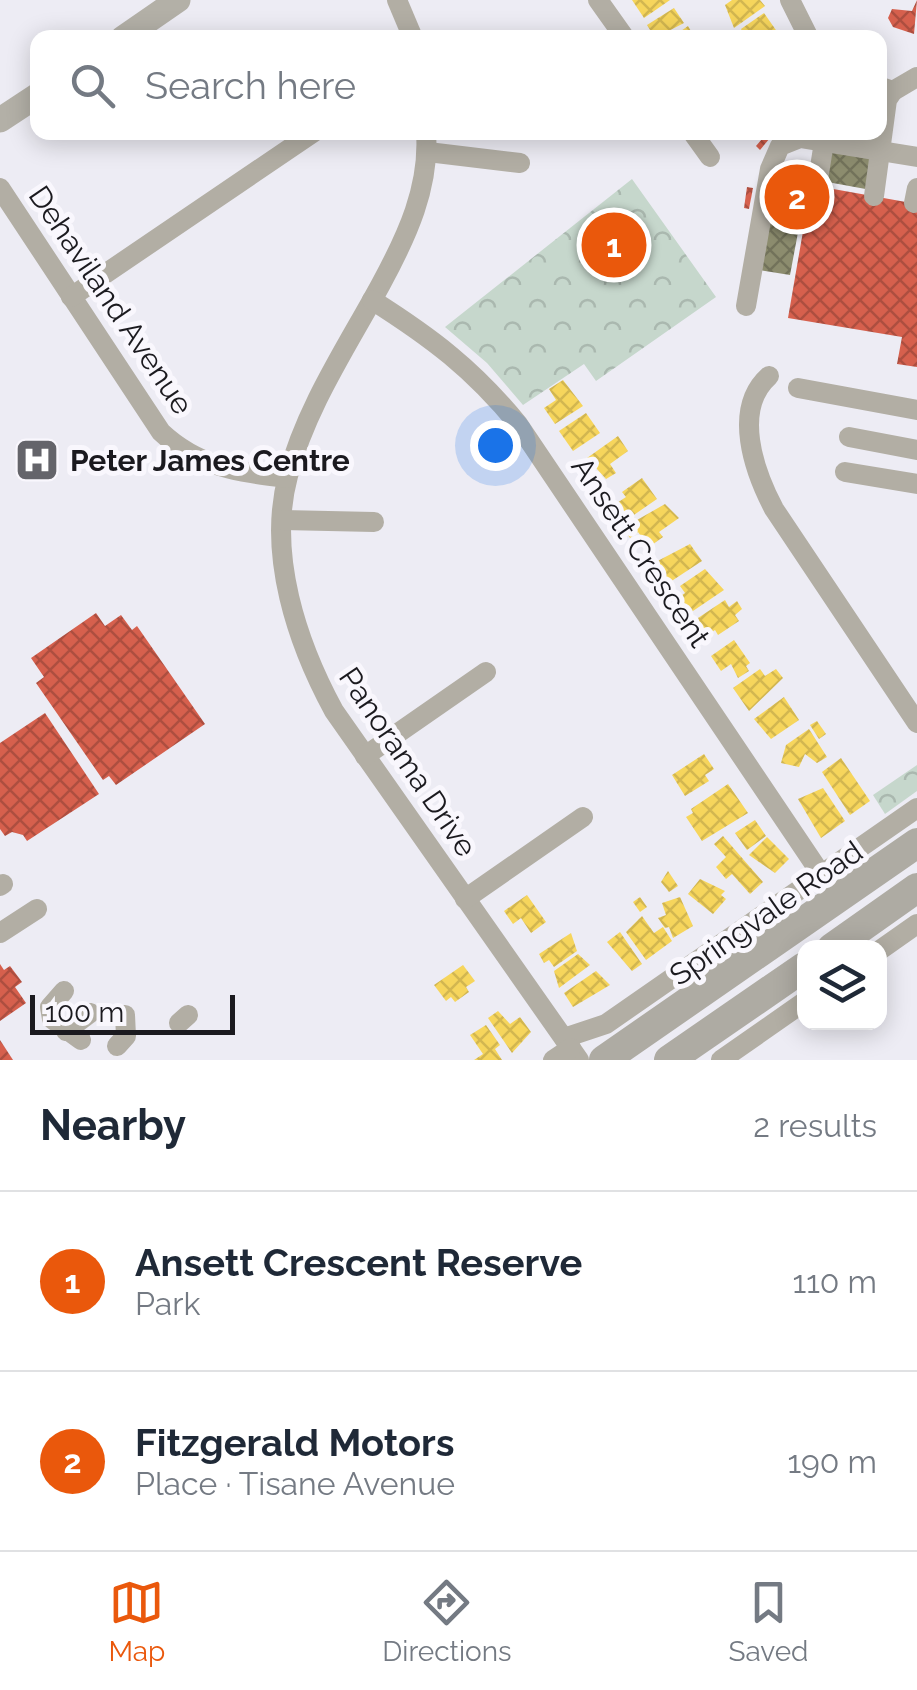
<!DOCTYPE html>
<html lang="en">
<head>
<meta charset="utf-8">
<style>
  :root { --surface:#fff; --page:#f6f6f7; --text:#1f2937; --muted:#747a83; --line:#e0e1e3; --accent:#ea580c }
  body { margin:0; font-family:Raleway,sans-serif; background:var(--page); color:var(--text) }
  .controls { position:absolute; right:30px; bottom:30px; display:grid; overflow:hidden; border-radius:20px; box-shadow:0 5px 25px #0003 }
  .controls button { width:90px; height:90px; display:grid; place-items:center; padding:0; border:0; border-bottom:2px solid var(--line); background:var(--surface); color:var(--text); font:50px sans-serif }
  .scale { position:absolute; left:30px; bottom:25px; width:205px; box-sizing:border-box; padding-left:10px; border:5px solid #1b1a1f; border-top:0; font-size:28px; line-height:35px; white-space:nowrap; color:#1b1a1f; -webkit-text-stroke:8px #f9f7fd; paint-order:stroke }
  .you { position:absolute; left:495px; top:445px; width:35px; height:35px; margin:-25px; border:8px solid #fff; border-radius:50%; background:#1a73e8; box-shadow:0 0 0 15px #1a73e833 }
  .badge { display:grid; place-items:center; width:65px; height:65px; border-radius:50%; background:var(--accent); color:#fff; font-size:32px; font-weight:700 }
  .pin { position:absolute; translate:-50% -50%; border:5px solid #fff; box-shadow:0 2px 10px #0006 }
  .list { margin:0; padding:0; list-style:none }
  h2 { display:flex; justify-content:space-between; align-items:center; height:130px; margin:0; padding:0 40px; font-size:42px }
  h2 small { font-size:32px; font-weight:400; color:var(--muted) }
  .list li { display:grid; grid-template-columns:65px 1fr auto; gap:30px; align-items:center; box-sizing:border-box; height:180px; padding:0 40px; border-top:2px solid var(--line) }
  .list b { display:block; font-size:38px; white-space:nowrap }
  .list p { margin:0; font-size:32px; white-space:nowrap; color:var(--muted) }
  .list em { font-size:32px; font-style:normal; color:var(--muted) }
  .icon { flex:none; width:55px; height:55px; fill:none; stroke:currentColor; stroke-width:2; stroke-linecap:round; stroke-linejoin:round }
  .map { position:relative; flex:none; width:917px; height:1060px; overflow:hidden }
  .search { position:absolute; background:var(--surface); box-shadow:0 5px 25px #0003; left:30px; right:30px; top:30px; height:110px; display:flex; align-items:center; gap:25px; box-sizing:border-box; padding:0 35px; border-radius:20px; color:var(--muted); font-size:38px }
  .sheet { height:490px; background:var(--surface) }
  nav { display:flex; justify-content:space-around; align-items:center; box-sizing:border-box; height:140px; border-top:2px solid var(--line); background:var(--surface); font-size:28px; color:var(--muted) }
  nav a { display:grid; justify-items:center; gap:5px }
  nav .on { color:var(--accent) }
  .map>svg:first-child { display:block }
  .park { fill:url(#park-crowns) }
  .homes { fill:url(#homes-cross-hatch) }
  .shops { fill:url(#shops-cross-hatch) }
  .industry { fill:url(#industry-cross-hatch) }
  .lines { fill:none; stroke-linecap:round; stroke-linejoin:round }
  .minor { stroke:#b2aea4; stroke-width:20 }
  .major { stroke:#b3b0a7; stroke-width:25 }
  .highway { stroke:#aeaba3; stroke-width:30 }
  .labels { text-anchor:middle; dominant-baseline:central; stroke-width:10; stroke-linejoin:round; paint-order:stroke }
  .street-label { font-size:30px; fill:#1b1a1f; stroke:#f9f7fd }
  .poi-label { font-size:30px; font-weight:bold; fill:#1b1a1f; stroke:#f9f7fd; text-anchor:start }
</style>
</head>
<body>
<div class="map">
<svg width="917" height="1060" viewBox="0 0 917 1060">
  <defs>
    <pattern id="park-crowns" width="20" height="18" patternUnits="userSpaceOnUse" patternTransform="scale(2.5)"><rect width="20" height="18" fill="#c6d7cc"/><path d="M2 6a3 3 0 1 1 6 0M12 15a3 3 0 1 1 6 0" fill="none" stroke="#aab8af"/></pattern>
    <pattern id="homes-cross-hatch" width="8" height="8" patternUnits="userSpaceOnUse" patternTransform="scale(2.5)"><rect width="8" height="8" fill="#f6d55c"/><path d="M0 0l8 8M0 8l8-8" fill="none" stroke="#d2b650"/></pattern>
    <pattern id="shops-cross-hatch" width="8" height="8" patternUnits="userSpaceOnUse" patternTransform="scale(2.5)"><rect width="8" height="8" fill="#d6604d"/><path d="M0 0l8 8M0 8l8-8" fill="none" stroke="#ad4e3f"/></pattern>
    <pattern id="industry-cross-hatch" width="8" height="8" patternUnits="userSpaceOnUse" patternTransform="scale(2.5)"><rect width="8" height="8" fill="#8c8c6e"/><path d="M0 0l8 8M0 8l8-8" fill="none" stroke="#72725a"/></pattern>
  </defs>
  <rect width="100%" height="100%" fill="#edecf4"/>
  <g class="park">
    <polygon points="632,179 716,297 596,381 584,364 523,405 487,363 445,327"/>
    <polygon points="917,765 917,791 885,814 873,795"/>
  </g>
  <g class="homes">
    <polygon points="632,0 670,0 644,18"/>
    <polygon points="732,0 760,0 765,6 734,28 725,5"/>
    <polygon points="674,8 684,23 655,38 647,25"/>
    <polygon points="764,13 778,33 772,38 746,38 741,29"/>
    <polygon points="688,26 695,38 671,38"/>
    <polygon points="563,380 583,406 555,424 544,408 556,400 549,389"/>
    <polygon points="586,413 600,433 573,451 559,431"/>
    <polygon points="618,436 628,451 610,464 616,473 606,479 587,458"/>
    <polygon points="642,478 657,499 628,519 617,503 626,497 622,492"/>
    <polygon points="665,504 679,518 659,532 663,537 649,547 638,532 630,538 623,528"/>
    <polygon points="690,544 702,561 664,586 650,565"/>
    <polygon points="705,569 724,590 690,613 679,597 685,593 680,586"/>
    <polygon points="725,600 729,607 737,601 742,609 735,615 739,621 718,635 715,630 706,636 695,620"/>
    <polygon points="734,640 750,663 746,666 749,671 738,678 731,664 721,671 711,656"/>
    <polygon points="760,669 765,676 776,669 783,678 749,711 733,688"/>
    <polygon points="784,697 799,720 771,739 754,719"/>
    <polygon points="817,721 826,734 819,739 810,725"/>
    <polygon points="809,729 827,757 817,763 805,754 799,767 781,763 786,745"/>
    <polygon points="704,754 714,769 705,775 709,781 685,796 672,775"/>
    <polygon points="841,758 870,801 850,815 822,772"/>
    <polygon points="728,784 748,813 702,841 686,817 693,813 691,809"/>
    <polygon points="823,788 845,821 821,838 798,799"/>
    <polygon points="755,820 766,836 747,850 735,833"/>
    <polygon points="723,836 763,882 750,894 732,874 726,879 716,867 726,857 714,844"/>
    <polygon points="767,837 789,859 775,873 749,855"/>
    <polygon points="668,871 678,886 669,892 661,882"/>
    <polygon points="700,879 725,891 721,895 726,899 713,914 688,894"/>
    <polygon points="527,895 546,922 531,933 521,918 513,924 504,911"/>
    <polygon points="640,897 647,907 640,912 633,902"/>
    <polygon points="680,897 693,926 673,938 669,927 665,928 658,918 666,915 662,903"/>
    <polygon points="642,916 654,933 663,927 672,941 646,960 626,932"/>
    <polygon points="620,932 642,964 632,971 607,942"/>
    <polygon points="571,933 577,951 554,967 549,960 544,963 539,954"/>
    <polygon points="578,954 590,965 559,988 554,971"/>
    <polygon points="463,965 475,981 466,987 469,992 455,1002 451,997 446,1001 434,985"/>
    <polygon points="596,971 610,985 573,1007 564,993"/>
    <polygon points="498,1011 510,1024 520,1017 531,1032 512,1053 488,1018"/>
    <polygon points="486,1025 500,1045 495,1049 502,1060 474,1060 483,1054 470,1035"/>
  </g>
  <g class="shops">
    <polygon points="917,0 914,34 893,27 888,18 892,9 912,11"/>
    <polygon points="768,132 775,132 760,150 756,146"/>
    <polygon points="794,184 806,186 801,211 789,209"/>
    <polygon points="811,185 917,204 917,367 897,364 902,337 788,318"/>
    <polygon points="747,187 753,188 749,209 744,208"/>
    <polygon points="96,613 105,626 121,615 132,630 137,626 205,724 116,785 109,776 103,780 36,683 44,677 31,658"/>
    <polygon points="45,713 99,794 27,841 23,835 12,832 5,836 0,829 0,743"/>
    <polygon points="0,964 4,970 10,966 22,982 15,987 26,1003 0,1021"/>
    <polygon points="0,1040 13,1060 0,1060"/>
  </g>
  <g class="industry">
    <polygon points="820,132 879,132 876,145"/>
    <polygon points="827,150 876,159 871,190 822,181"/>
    <polygon points="768,221 799,227 790,275 759,270"/>
  </g>
  <g class="lines">
    <g class="minor">
      <polyline points="397,0 413,38"/>
      <polyline points="598,0 625,38"/>
      <polyline points="790,0 809,38"/>
      <polyline points="881,87 893,91 917,77"/>
      <path d="M426 132C430 187 407 236 381 284 348 345 306 407 288 476 267 554 297 643 334 711L579 1060"/>
      <polyline points="692,132 710,157"/>
      <polyline points="428,152 520,163"/>
      <polyline points="817,186 824,142"/>
      <path d="M0 188 161 432C198 467 238 472 287 478"/>
      <polyline points="874,196 887,100 893,91"/>
      <polyline points="914,203 917,188"/>
      <polyline points="71,297 314,132"/>
      <path d="M372 300C432 338 473 369 518 424L821 874"/>
      <polyline points="746,306 770,169 780,146 800,138 917,157"/>
      <path d="M769 376C732 409 754 471 774 509L917 723"/>
      <polyline points="798,388 917,410"/>
      <polyline points="849,437 917,450"/>
      <polyline points="845,472 917,484"/>
      <polyline points="283,520 374,522"/>
      <polyline points="365,756 486,672"/>
      <polyline points="0,886 3,884"/>
      <polyline points="465,899 583,817"/>
      <polyline points="0,933 37,909"/>
      <polyline points="880,950 917,924"/>
      <polyline points="64,991 50,1007 52,1019 81,1040"/>
      <polyline points="179,1023 188,1015"/>
      <polyline points="66,1031 90,1013"/>
      <polyline points="564,1038 606,1024 917,808"/>
      <polyline points="117,1046 126,1036 125,1015"/>
      <polyline points="553,1060 571,1048"/>
      <polyline points="721,1060 804,1002"/>
    </g>
    <g class="major">
      <polyline points="123,38 178,0"/>
      <polyline points="0,120 38,95"/>
    </g>
    <g class="highway">
      <polyline points="832,948 917,888"/>
      <polyline points="604,1060 917,843"/>
      <polyline points="669,1060 804,967"/>
    </g>
  </g>
  <defs>
    <symbol id="hospital-square" viewBox="-11 -11 22 22"><rect x="-9" y="-9" width="18" height="18" rx="4" fill="#64646a" stroke="#f9f7fd"/><path d="M-5-5h3v3.5h4V-5h3V5h-3V1.5h-4V5h-3Z" fill="#fff"/></symbol>
  </defs>
  <g fill-rule="evenodd">
    <use href="#hospital-square" x="12" y="435" width="50" height="50"/>
  </g>
  <g class="labels">
    <g class="street-label">
      <text transform="translate(111 300) rotate(56)">Dehaviland Avenue</text>
      <text transform="translate(641 552) rotate(56)">Ansett Crescent</text>
      <text transform="translate(408 762) rotate(56)">Panorama Drive</text>
      <text transform="translate(766 913) rotate(-35)">Springvale Road</text>
    </g>
    <g class="poi-label">
      <text x="70" y="460">Peter James Centre</text>
    </g>
  </g>
</svg>
<div class="controls">
<button><svg class="icon" aria-label="layers" viewBox="0 0 24 24"><path d="M12 4l9 5-9 5-9-5zM3 14l9 5 9-5"/></svg></button>
</div>
<div class="scale">100 m</div>
<div class="you"></div>
<div class="pin badge" style="left:614px;top:245px">1</div>
<div class="pin badge" style="left:797px;top:197px">2</div>
<div class="search"><svg class="icon" aria-label="search" viewBox="0 0 24 24"><circle cx="10" cy="10" r="6"/><path d="M15 15l6 6"/></svg>Search here</div>
</div>
<section class="sheet">
<h2>Nearby<small>2 results</small></h2>
<ul class="list">
<li><span class="badge">1</span><div><b>Ansett Crescent Reserve</b><p>Park</p></div><em>110 m</em></li>
<li><span class="badge">2</span><div><b>Fitzgerald Motors</b><p>Place · Tisane Avenue</p></div><em>190 m</em></li>
</ul>
</section>
<nav>
<a class="on"><svg class="icon" aria-label="map" viewBox="0 0 24 24"><path d="M3 6l6-2 6 2 6-2v14l-6 2-6-2-6 2zM9 4v14M15 6v14"/></svg>Map</a>
<a><svg class="icon" aria-label="directions" viewBox="0 0 24 24"><path d="M12 3l9 9-9 9-9-9zM9 14v-3h6M13 9l2 2-2 2"/></svg>Directions</a>
<a><svg class="icon" aria-label="saved" viewBox="0 0 24 24"><path d="M7 4h10v16l-5-4-5 4z"/></svg>Saved</a>
</nav>
</body>
</html>
